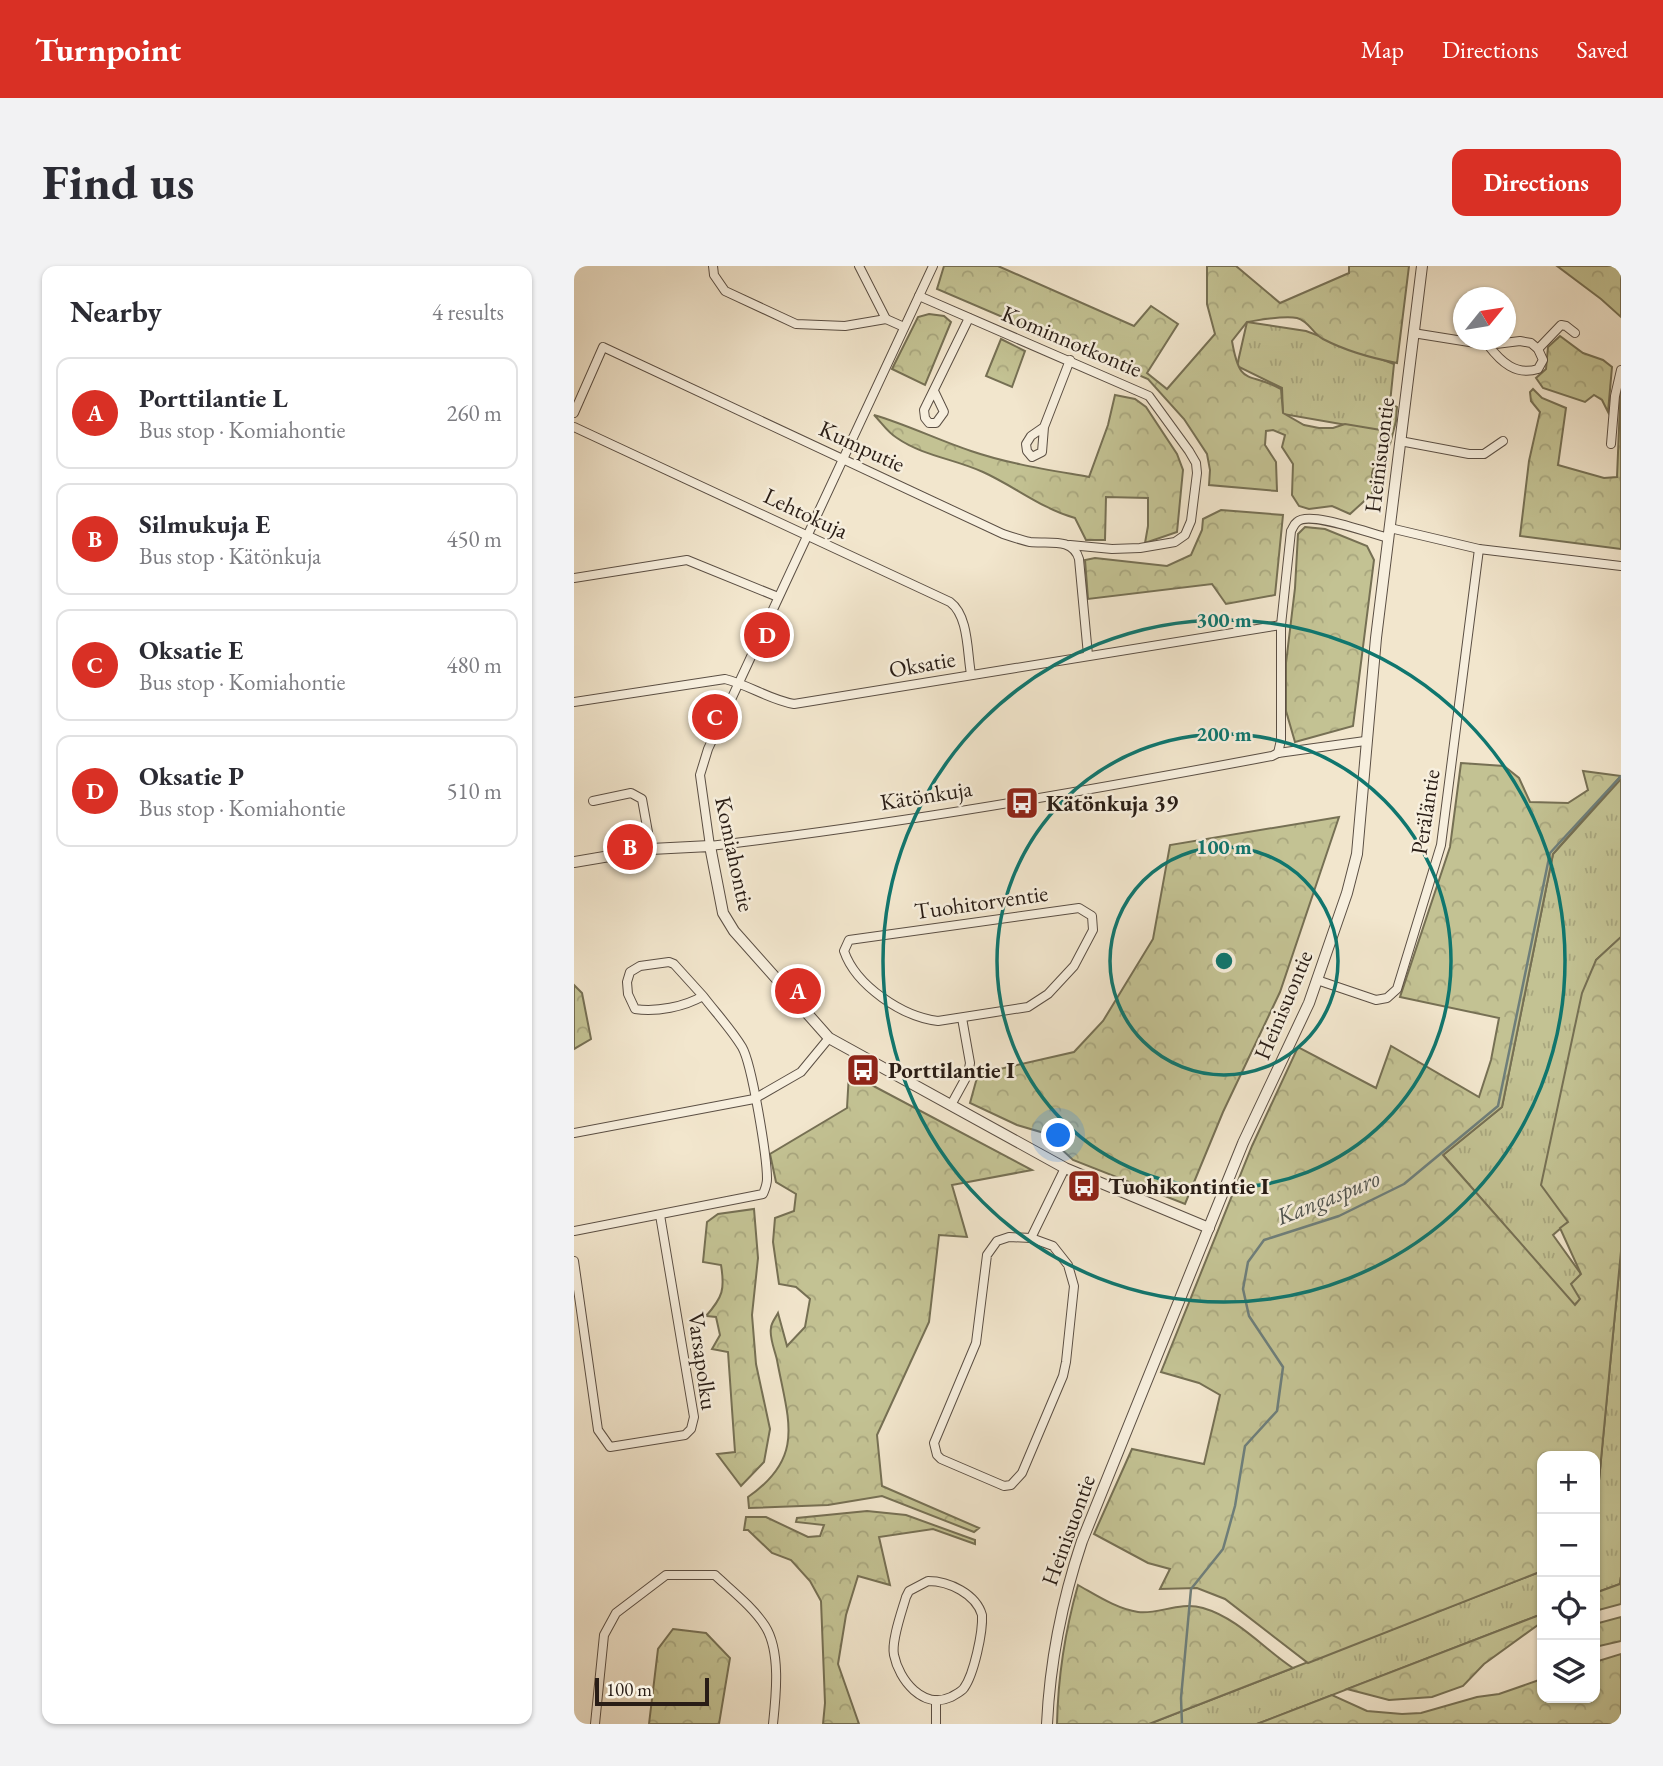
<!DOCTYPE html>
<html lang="en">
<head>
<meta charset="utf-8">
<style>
  :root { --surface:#fff; --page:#f2f2f3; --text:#2b2b33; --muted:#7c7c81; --line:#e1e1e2; --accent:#d93025 }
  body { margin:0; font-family:"EB Garamond",serif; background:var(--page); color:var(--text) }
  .controls { position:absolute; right:21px; bottom:21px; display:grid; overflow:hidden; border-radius:14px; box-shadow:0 2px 5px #0004 }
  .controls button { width:63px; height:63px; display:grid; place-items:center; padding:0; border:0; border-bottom:2px solid var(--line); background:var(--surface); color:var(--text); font:35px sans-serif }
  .compass { position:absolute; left:879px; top:21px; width:63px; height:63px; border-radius:50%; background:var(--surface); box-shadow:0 2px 5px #0004; rotate:60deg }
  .scale { position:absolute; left:21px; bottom:18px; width:114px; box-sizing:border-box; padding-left:7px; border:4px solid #291d16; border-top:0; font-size:19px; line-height:24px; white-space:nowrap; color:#291d16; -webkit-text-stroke:5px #f7efde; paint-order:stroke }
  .you { position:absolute; left:485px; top:870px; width:24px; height:24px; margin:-18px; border:5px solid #fff; border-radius:50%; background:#1a73e8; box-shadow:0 0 0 10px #1a73e833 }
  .badge { display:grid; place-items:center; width:46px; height:46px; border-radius:50%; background:var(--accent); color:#fff; font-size:23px; font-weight:700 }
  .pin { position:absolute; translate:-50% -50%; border:4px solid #fff; box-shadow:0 2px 7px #0006 }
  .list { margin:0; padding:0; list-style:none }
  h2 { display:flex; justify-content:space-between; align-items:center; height:91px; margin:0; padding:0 28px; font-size:30px }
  h2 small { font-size:23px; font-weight:400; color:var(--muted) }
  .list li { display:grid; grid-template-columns:46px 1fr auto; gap:21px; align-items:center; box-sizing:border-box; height:112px; margin:0 14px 14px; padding:0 14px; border:2px solid var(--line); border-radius:14px }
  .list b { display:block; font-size:26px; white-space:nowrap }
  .list p { margin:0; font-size:23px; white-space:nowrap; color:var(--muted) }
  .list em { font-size:23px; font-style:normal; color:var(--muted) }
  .icon { flex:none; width:38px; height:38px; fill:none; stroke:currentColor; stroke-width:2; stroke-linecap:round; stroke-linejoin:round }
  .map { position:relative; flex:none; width:1047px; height:1458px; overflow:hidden; border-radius:14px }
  header { display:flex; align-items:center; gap:42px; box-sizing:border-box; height:98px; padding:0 35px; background:var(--accent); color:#fff }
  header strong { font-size:33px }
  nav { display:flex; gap:38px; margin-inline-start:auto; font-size:24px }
  .intro { display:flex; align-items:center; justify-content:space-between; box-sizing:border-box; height:168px; padding:0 42px }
  h1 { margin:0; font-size:49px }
  .button { padding:18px 32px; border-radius:14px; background:var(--accent); color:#fff; font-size:24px; font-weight:700 }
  main { display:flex; gap:42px; padding:0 42px }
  aside { flex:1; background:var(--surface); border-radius:14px; box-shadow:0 2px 5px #0004 }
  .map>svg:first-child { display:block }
  .grass { fill:url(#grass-tufts); stroke:#767054; stroke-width:2 }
  .forest { fill:url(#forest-crowns); stroke:#767054; stroke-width:2 }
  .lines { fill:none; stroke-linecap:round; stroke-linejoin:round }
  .stream { stroke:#6e7e7a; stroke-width:2.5 }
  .minor-casing { stroke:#5b4f44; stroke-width:10 }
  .tertiary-casing { stroke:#5b4f44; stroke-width:12 }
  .minor { stroke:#f7efde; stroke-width:8 }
  .tertiary { stroke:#f7efde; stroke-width:10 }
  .ring { fill:none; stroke:#0f766e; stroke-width:3.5 }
  .labels { text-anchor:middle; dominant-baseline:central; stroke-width:5; stroke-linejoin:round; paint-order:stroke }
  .street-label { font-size:23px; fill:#291d16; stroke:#f7efde }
  .poi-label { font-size:23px; font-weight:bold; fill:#291d16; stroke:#f7efde; text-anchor:start }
  .water-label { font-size:24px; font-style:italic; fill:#515550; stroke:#f7efde }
  .centre { fill:#0f766e; stroke:#f7efde; stroke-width:3.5 }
  .ring-label { font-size:21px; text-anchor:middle; font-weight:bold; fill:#0f766e; stroke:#f7efde; stroke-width:5; stroke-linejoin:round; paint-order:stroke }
</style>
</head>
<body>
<header>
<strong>Turnpoint</strong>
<nav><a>Map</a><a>Directions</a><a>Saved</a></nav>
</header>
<div class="intro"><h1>Find us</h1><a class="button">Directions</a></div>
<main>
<aside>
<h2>Nearby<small>4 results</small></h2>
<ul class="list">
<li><span class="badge">A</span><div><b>Porttilantie L</b><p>Bus stop · Komiahontie</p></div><em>260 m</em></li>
<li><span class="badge">B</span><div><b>Silmukuja E</b><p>Bus stop · Kätönkuja</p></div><em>450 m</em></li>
<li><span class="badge">C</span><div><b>Oksatie E</b><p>Bus stop · Komiahontie</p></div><em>480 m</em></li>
<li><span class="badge">D</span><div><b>Oksatie P</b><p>Bus stop · Komiahontie</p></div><em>510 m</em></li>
</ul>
</aside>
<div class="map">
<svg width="1047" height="1458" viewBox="0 0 1047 1458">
  <defs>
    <pattern id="grass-tufts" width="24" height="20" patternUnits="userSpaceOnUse" patternTransform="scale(1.75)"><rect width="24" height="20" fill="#c3c293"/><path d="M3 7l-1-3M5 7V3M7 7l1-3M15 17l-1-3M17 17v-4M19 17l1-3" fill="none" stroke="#a8a67e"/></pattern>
    <pattern id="forest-crowns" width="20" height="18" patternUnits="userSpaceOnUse" patternTransform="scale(1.75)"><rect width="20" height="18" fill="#c3c293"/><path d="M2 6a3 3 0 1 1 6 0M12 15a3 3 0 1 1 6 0" fill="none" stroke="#a8a67e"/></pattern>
  </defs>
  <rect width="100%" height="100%" fill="#f2e6cd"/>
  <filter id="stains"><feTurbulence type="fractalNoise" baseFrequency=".00286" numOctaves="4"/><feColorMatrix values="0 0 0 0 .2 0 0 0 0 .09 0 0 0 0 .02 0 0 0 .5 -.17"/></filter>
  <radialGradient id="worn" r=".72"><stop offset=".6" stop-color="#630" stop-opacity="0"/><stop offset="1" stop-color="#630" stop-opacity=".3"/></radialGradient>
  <g class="grass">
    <polygon points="673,56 732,65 820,98 813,166 709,148 708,122 663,100"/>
    <polygon points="1047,513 1047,671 1022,694 994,956 979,969 1007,1008 1006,1034 1000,1039 869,889 928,841 979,588"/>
    <polygon points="1047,985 1047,1310 1046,1318 1021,1327 1021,1256"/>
    <polygon points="968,1305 968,1348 683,1458 575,1458"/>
  </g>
  <g class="forest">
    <path d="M370 0H424L560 60 577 40 604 58 573 107 593 123 641 68 633 38V0H662L706 37 775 7V0H835L823 97C797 92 772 85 749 73 739 68 735 55 723 52 710 49 686 54 673 56L658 75C666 122 674 105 707 123L709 147 730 159 745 162H759L771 158 813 165 816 137 823 141 822 155 815 182 802 194 798 207V228L776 248 758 240 735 243 725 240 718 229 719 198 708 181 711 169 699 164 692 165 691 179 702 196 703 225 635 219 636 204 633 188 610 153 574 113 363 23Z"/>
    <polygon points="983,0 1047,0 1047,51 1027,33"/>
    <polygon points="355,48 370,50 377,56 351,119 318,103 344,51"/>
    <polygon points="986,70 1009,87 1029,94 1038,101 1034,146 1028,134 1020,129 1011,136 969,122 962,112 972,103 974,81"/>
    <polygon points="427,73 451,85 438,121 412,110"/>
    <polygon points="1047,114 1047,283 946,270 955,195 966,146 957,135 956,126 959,123 968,132 992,142 984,199 1030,212 1043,211"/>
    <path d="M541 129 561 133 572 141 603 188 609 204 603 266 571 277 574 260V232L532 231 531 274H512L501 252C468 243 440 220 409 206 381 193 349 190 323 172 314 167 307 156 300 149 334 159 364 174 397 185 435 198 476 204 515 211L534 159Z"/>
    <polygon points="647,244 709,249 701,329 652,338 638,318 514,333 511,294 521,292 593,300 617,289 628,264 629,253"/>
    <polygon points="731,261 751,263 793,280 800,294 779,460 721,476 712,445 712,397 721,322 724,268"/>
    <polygon points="887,497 930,500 945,512 956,536 994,537 1014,524 1009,505 1047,510 979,588 928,841 869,889 1001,1039 1006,1033 997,1018 1007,1008 986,962 994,956 967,919 1008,727 1022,694 1047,671 1047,985 1021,1256 1021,1190 968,1190 968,1305 734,1397 651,1333 623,1322 586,1323 596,1303 574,1297 520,1268 558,1183 630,1198 646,1129 625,1117 587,1106 678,880 724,781 802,822 817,780 905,831 917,794 925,752 826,731 876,581"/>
    <polygon points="765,551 706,726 649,846 611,938 499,894 470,867 443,859 396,837 404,808 500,786 529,755 579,673 596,579"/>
    <polygon points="0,719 8,727 17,773 0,783"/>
    <path d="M275 807 458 904 378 919 393 971 365 969 355 1056 303 1169 308 1220 405 1262 400 1266 308 1230 254 1239 175 1242 174 1231C232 1191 214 1154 203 1094 201 1085 195 1071 197 1062 197 1057 202 1051 204 1047L213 1080 231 1061 236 1033 222 1021 205 1018 199 976 201 952 220 945 222 928 202 916 196 888 273 842Z"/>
    <path d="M180 943 184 992 178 1049 182 1098 196 1163 190 1196 167 1220 143 1188 161 1186 154 1086 138 1083 146 1069 142 1051 132 1050C149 1031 151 1023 147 999L129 996 133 956 144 948Z"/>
    <polygon points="293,1245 332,1249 401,1274 401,1278 359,1263 305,1271 316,1319 284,1310 272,1349 264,1398 285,1458 249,1458 251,1437 247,1335 236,1315 217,1294 198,1287 174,1264 170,1264 172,1251 192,1251 234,1271 246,1270 250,1259 222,1256 223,1252"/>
    <polygon points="1047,1310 1047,1338 1021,1345 1021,1327 1046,1318"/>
    <path d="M504 1319C522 1329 543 1343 564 1346 584 1349 605 1335 629 1342 664 1352 690 1383 719 1402L575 1458H483C484 1409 491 1365 504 1319Z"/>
    <polygon points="968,1348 968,1356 910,1398 889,1420 858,1431 815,1434 773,1423"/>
    <polygon points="1047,1351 1047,1375 1021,1381 1021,1358"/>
    <polygon points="99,1363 132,1367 156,1392 145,1458 75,1458 84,1383"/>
    <polygon points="1047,1388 1047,1458 683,1458 758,1429 793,1445 828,1448 847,1447 903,1431 925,1428 968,1413 968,1432 1021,1432 1021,1396"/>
  </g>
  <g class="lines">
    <polyline class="stream" points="608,1458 607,1432 617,1323 649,1283 661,1240 671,1180 703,1145 709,1101 675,1050 669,1023 674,996 690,974 765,950 830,918 924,840 976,587 1047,510"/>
    <defs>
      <g id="minor">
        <polyline points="139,0 140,9 151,25 222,58 271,60 312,53"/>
        <polyline points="285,0 312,53 330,61"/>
        <path d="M359 0 134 483 126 509 136 580C324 558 512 525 698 490L704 487 791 475"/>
        <polyline points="345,30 575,130 615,185 622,197 623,207 617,255 611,269 601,276 566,282 538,283 496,279"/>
        <path d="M839 67 914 79 946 75 957 77 964 83 969 94 964 103C942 110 927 96 914 79"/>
        <polyline points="964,83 987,59 992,60 1001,67"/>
        <polyline points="360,125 370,146 362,157 355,157 351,152 350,144 395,52"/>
        <path d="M0 147 29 81 429 268C438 271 447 274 456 276 474 278 499 271 505 293L514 389"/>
        <path d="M0 161 376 336C395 350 393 387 397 408"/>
        <polyline points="470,161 468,186 458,191 453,185 452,178 457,170 470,161 496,94"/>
        <polyline points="826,175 895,188 910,188 929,175"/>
        <polyline points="1037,178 1041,130 1047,104"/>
        <polyline points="816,262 905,283 1047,300"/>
        <polyline points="0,312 113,294 204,331"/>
        <path d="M0 436 151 413C175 419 196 434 220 438L707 359"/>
        <path d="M704 487 707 474V359L717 265C719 262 720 258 723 256 735 244 797 268 815 272"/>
        <polyline points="19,535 57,527 68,533 77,583"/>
        <path d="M505 642 518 650 519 664 500 700 474 728 454 741 364 755C329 751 282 720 270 685L275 674Z"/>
        <polyline points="743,714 802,734 813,732 823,723 867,579 905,283"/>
        <polyline points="377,839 394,808 396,797 388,752"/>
        <polyline points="0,867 180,833 227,806 255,772"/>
        <path d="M0 965 189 928C191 923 193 919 193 913 193 891 178 798 168 781 157 763 142 747 129 730 110 741 83 746 61 743L54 728 53 716 56 706 66 700 95 696 100 698 129 730"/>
        <polygon points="435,971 457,972 479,980 494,999 500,1020 492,1096 489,1110 448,1207 437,1219 430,1220 367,1193 363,1189 360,1177 402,1077 413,989 423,975"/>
        <polyline points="457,972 491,902"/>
        <polyline points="0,995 24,1164 36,1181 111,1169 117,1163 120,1151 86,949"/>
        <path d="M354 1315C375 1315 402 1328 408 1349 409 1366 400 1408 390 1422 387 1426 382 1428 377 1431 349 1444 325 1414 320 1389 317 1375 328 1345 332 1331L335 1325Z"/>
        <path d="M21 1458 30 1369 42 1347 92 1309H141C157 1324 179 1341 191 1360 207 1385 202 1430 199 1458"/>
        <polyline points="362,1458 362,1434"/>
      </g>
      <g id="tertiary">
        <polyline points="0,596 77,583 136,580 149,647 160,665 255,772 491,902 635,962"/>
        <path d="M473 1458C476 1394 488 1335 508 1275L669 877 735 737 773 627 783 588 802 372 848 0"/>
      </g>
    </defs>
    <use href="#minor" class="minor-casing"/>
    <use href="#tertiary" class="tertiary-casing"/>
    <use href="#minor" class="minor"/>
    <use href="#tertiary" class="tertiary"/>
  </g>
  <g class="ring">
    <circle cx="650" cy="695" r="114"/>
    <circle cx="650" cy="695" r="227"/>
    <circle cx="650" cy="695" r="341"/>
  </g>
  <defs>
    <symbol id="bus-square" viewBox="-11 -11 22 22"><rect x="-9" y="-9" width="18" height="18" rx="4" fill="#8f2418" stroke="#f7efde"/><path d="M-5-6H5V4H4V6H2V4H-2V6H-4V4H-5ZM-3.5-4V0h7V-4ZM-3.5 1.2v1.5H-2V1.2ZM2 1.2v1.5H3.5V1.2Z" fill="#fff"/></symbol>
  </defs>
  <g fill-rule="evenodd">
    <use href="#bus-square" x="429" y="518" width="38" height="38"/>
    <use href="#bus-square" x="270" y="785" width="38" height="38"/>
    <use href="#bus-square" x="491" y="901" width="38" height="38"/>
  </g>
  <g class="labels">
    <g class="street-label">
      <text transform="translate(498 75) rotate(23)">Kominnotkontie</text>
      <text transform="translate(288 180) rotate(25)">Kumputie</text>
      <text transform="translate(805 189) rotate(-83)">Heinisuontie</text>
      <text transform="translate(232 247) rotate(25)">Lehtokuja</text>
      <text transform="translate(348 398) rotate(-10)">Oksatie</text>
      <text transform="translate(352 529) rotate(-9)">Kätönkuja</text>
      <text transform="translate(851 546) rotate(-81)">Peräläntie</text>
      <text transform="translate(161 588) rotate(78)">Komiahontie</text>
      <text transform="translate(407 636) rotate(-8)">Tuohitorventie</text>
      <text transform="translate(709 739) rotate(-67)">Heinisuontie</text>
      <text transform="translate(129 1095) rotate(82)">Varsapolku</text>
      <text transform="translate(494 1264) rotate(-70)">Heinisuontie</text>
    </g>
    <g class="poi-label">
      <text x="472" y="537">Kätönkuja 39</text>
      <text x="314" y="804">Porttilantie I</text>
      <text x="534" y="920">Tuohikontintie I</text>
    </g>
    <g class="water-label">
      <text transform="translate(754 931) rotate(-22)">Kangaspuro</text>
    </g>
  </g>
  <circle cx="650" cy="695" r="10" class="centre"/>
  <g class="ring-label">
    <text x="650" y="361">300 m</text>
    <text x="650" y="475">200 m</text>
    <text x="650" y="588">100 m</text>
  </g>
  <rect width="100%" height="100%" filter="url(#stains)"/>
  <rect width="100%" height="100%" fill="url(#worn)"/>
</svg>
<div class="controls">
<button>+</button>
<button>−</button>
<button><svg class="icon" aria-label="locate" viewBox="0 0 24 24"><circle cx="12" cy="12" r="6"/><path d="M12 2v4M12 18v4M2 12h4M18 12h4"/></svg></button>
<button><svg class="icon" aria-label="layers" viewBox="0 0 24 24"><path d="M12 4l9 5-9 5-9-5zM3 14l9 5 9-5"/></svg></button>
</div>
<svg class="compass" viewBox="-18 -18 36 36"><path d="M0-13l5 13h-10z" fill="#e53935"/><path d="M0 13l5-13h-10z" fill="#7c7c81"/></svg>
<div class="scale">100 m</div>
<div class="you"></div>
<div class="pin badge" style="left:224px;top:725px">A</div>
<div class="pin badge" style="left:56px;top:581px">B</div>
<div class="pin badge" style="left:141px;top:451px">C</div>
<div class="pin badge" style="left:193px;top:369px">D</div>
</div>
</main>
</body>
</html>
